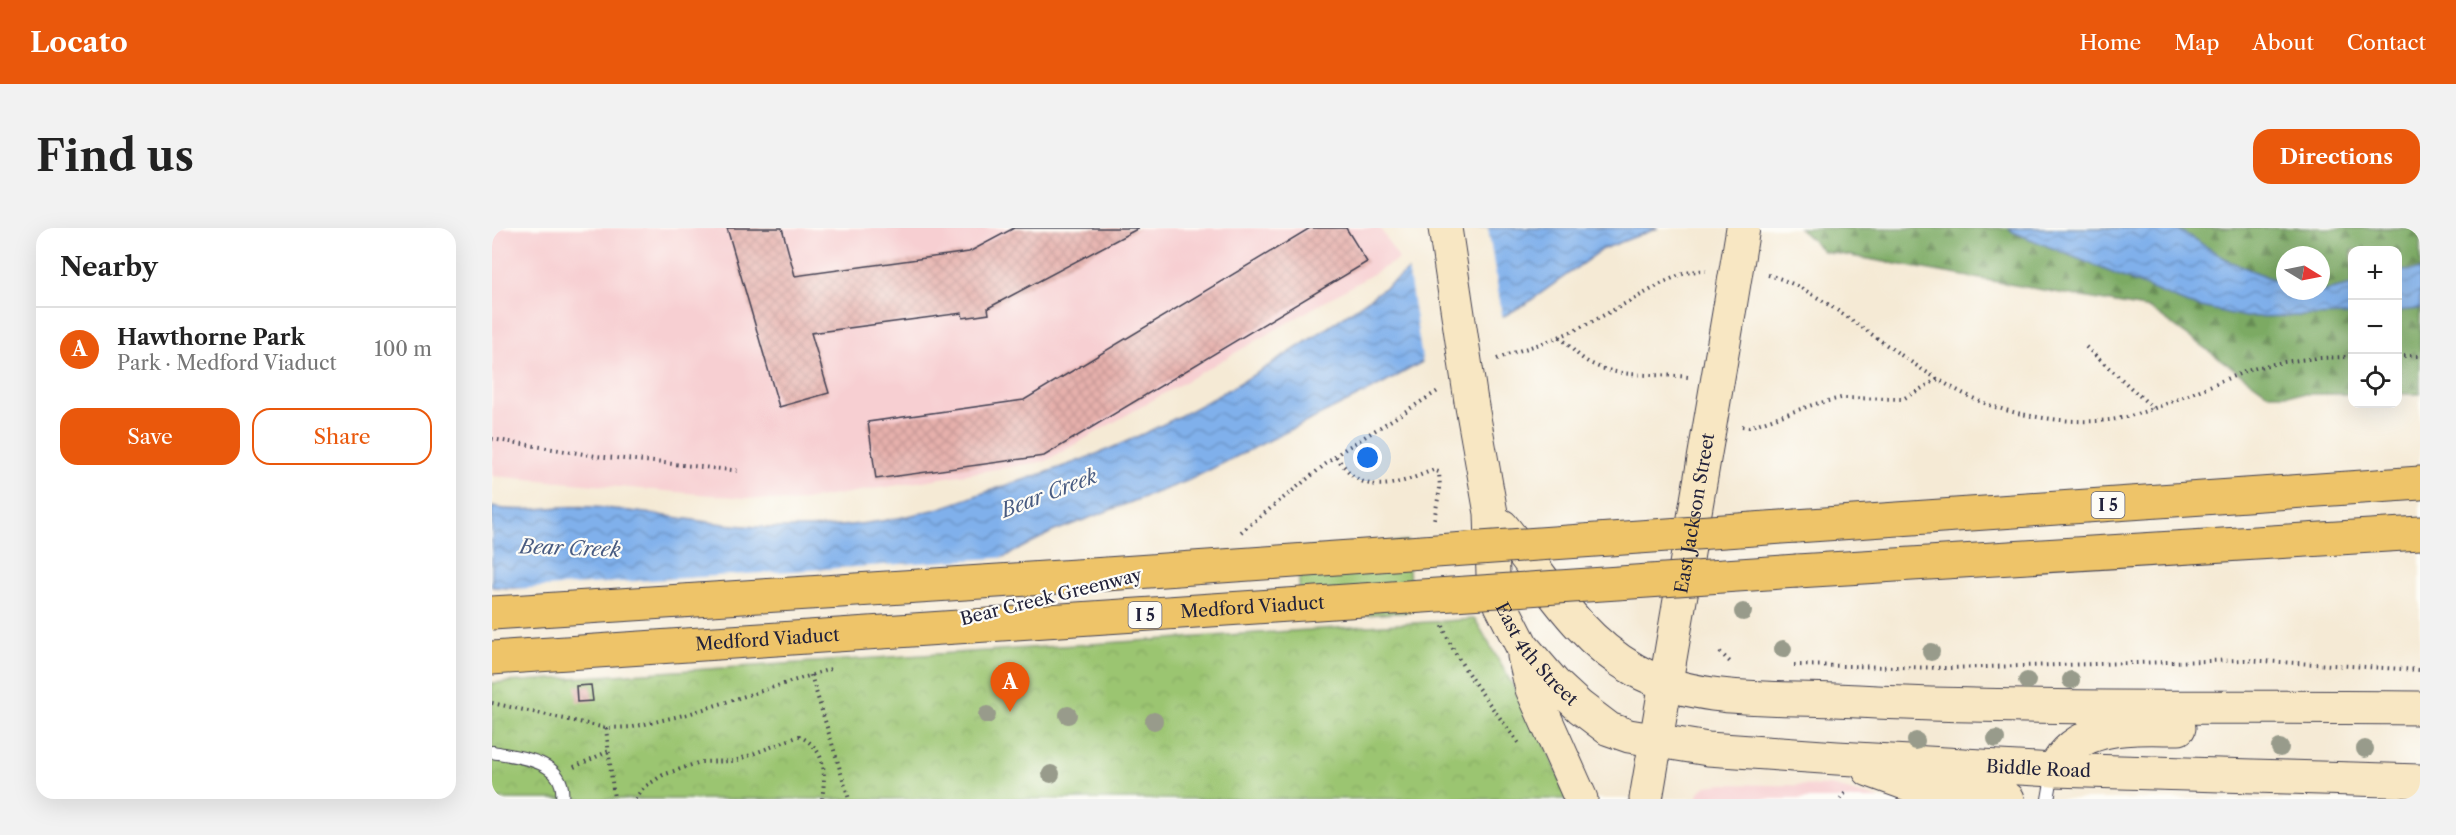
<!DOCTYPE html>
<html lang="en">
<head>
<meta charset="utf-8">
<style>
  :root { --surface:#fff; --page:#f2f2f2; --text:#222; --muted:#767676; --line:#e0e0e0; --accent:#ea580c }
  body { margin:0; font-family:"Libre Caslon Text",serif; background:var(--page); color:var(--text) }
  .controls { position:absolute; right:18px; top:18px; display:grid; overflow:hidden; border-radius:12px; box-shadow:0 6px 24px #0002 }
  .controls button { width:54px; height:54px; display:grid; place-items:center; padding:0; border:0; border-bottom:2px solid var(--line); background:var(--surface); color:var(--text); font:30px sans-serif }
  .compass { position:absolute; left:1784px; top:18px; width:54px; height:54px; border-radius:50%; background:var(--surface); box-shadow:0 6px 24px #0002; rotate:100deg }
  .you { position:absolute; left:876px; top:230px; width:21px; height:21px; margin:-15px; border:4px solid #fff; border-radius:50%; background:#1a73e8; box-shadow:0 0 0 9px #1a73e833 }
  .badge { display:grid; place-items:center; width:39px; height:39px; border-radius:50%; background:var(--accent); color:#fff; font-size:20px; font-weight:700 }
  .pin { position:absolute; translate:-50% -50px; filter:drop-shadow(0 2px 3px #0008) }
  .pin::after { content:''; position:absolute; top:32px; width:21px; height:18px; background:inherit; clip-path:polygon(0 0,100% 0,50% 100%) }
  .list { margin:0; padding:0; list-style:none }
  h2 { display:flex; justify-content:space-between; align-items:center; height:78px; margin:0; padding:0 24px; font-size:26px }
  h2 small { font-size:20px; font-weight:400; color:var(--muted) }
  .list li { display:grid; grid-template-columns:39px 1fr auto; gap:18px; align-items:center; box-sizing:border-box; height:84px; padding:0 24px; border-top:2px solid var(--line) }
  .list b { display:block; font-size:22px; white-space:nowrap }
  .list p { margin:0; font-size:20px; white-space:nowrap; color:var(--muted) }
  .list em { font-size:20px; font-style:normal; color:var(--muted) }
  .actions { display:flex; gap:12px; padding:18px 24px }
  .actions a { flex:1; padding:14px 0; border:2px solid var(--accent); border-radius:18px; text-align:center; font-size:21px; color:var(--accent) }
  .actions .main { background:var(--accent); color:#fff }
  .icon { flex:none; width:33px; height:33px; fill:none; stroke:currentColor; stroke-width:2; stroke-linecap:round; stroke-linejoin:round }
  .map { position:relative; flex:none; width:1928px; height:571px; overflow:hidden; border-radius:18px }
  header { display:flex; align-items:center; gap:36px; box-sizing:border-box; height:84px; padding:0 30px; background:var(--accent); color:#fff }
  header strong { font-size:28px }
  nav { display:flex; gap:33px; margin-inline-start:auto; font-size:21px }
  .intro { display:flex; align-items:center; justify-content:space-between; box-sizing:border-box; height:144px; padding:0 36px }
  h1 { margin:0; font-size:42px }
  .button { padding:15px 27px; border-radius:18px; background:var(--accent); color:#fff; font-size:21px; font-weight:700 }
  main { display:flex; gap:36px; padding:0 36px }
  aside { flex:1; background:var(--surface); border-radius:18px; box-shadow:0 6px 24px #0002 }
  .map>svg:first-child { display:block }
  .built { fill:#f7cfd2 }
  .grass { fill:#9bc571; stroke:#5e7456; stroke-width:1.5 }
  .forest { fill:url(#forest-firs); stroke:#4f664f; stroke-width:1.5; fill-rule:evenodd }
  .park { fill:url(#park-crowns); stroke:#5e7456; stroke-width:1.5 }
  .water { fill:url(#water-waves); stroke:#516993; stroke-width:1.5 }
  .pier { fill:#f5ead5 }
  .building { fill:url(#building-cross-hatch) }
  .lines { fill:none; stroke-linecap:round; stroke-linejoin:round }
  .service-casing { stroke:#424052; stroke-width:14 }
  .secondary-casing { stroke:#424052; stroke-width:35 }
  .motorway-casing { stroke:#424052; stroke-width:35 }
  .path { stroke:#424052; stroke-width:4; stroke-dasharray:1.5 4.5; stroke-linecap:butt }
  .service { stroke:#fff; stroke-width:12 }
  .secondary { stroke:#f8e7c3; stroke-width:33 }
  .motorway { stroke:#eec469; stroke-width:33 }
  .secondary-bridge-casing { stroke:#424052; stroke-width:35; stroke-linecap:butt }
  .motorway-bridge-casing { stroke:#424052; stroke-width:35; stroke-linecap:butt }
  .secondary-bridge { stroke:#f8e7c3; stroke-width:33 }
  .motorway-bridge { stroke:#eec469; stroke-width:33 }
  .tree { fill:#989b8b }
  .labels { text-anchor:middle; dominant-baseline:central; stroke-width:4.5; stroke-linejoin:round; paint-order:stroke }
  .shield { fill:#fdfcf7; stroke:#646373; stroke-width:1.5 }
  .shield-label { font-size:16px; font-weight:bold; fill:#22223b }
  .street-label { font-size:18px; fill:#22223b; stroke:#fdfcf7 }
  .water-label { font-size:20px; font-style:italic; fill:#485b81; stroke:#fdfcf7 }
</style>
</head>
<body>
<header>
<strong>Locato</strong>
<nav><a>Home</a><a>Map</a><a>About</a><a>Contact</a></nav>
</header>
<div class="intro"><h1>Find us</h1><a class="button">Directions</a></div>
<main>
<aside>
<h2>Nearby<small></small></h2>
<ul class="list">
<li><span class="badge">A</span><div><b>Hawthorne Park</b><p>Park · Medford Viaduct</p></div><em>100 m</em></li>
</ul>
<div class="actions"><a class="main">Save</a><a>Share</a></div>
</aside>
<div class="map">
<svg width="1928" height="571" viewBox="0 0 1928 571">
  <defs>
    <pattern id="forest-firs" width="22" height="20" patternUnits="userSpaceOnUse" patternTransform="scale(1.5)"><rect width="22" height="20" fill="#7caa63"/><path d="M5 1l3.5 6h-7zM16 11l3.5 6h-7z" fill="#658a53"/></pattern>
    <pattern id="park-crowns" width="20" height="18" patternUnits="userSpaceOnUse" patternTransform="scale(1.5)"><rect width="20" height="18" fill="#9bc571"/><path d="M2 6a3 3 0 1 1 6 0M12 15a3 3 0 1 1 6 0" fill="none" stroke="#85a963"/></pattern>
    <pattern id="water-waves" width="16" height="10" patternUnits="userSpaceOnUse" patternTransform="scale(1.5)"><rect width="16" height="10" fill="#80b0eb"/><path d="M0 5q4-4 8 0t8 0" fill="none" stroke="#688fc0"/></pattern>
    <pattern id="building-cross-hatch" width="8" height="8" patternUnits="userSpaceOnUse" patternTransform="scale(1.5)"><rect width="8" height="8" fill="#e6b0ac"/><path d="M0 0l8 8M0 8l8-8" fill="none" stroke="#c59795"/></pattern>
  </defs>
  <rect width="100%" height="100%" fill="#fdfcf7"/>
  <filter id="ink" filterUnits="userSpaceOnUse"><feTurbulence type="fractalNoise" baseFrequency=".0167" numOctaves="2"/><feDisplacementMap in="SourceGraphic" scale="12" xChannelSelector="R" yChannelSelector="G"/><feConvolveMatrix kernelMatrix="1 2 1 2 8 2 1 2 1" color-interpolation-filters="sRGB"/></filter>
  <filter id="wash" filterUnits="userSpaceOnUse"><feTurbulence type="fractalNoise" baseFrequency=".008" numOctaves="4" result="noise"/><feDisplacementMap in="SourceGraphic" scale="24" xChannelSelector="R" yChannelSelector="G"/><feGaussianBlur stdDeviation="1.35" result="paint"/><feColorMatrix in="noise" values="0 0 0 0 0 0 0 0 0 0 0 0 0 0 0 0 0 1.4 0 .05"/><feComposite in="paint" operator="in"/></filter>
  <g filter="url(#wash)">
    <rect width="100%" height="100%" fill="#f5ead5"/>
    <g class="built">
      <polygon points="0,0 888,0 907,31 554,233 301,274 0,248"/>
      <polygon points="1230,556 1339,558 1389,571 1204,571 1208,563 1214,558"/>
    </g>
    <polygon class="grass" points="915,313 920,384 809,391 805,321"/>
    <path class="forest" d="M1307 0H1928V166H1906V22H1860V166H1777L1658 81 1331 23ZM1793 27H1829V63H1793Z"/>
    <polygon class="park" points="983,391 1052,512 1076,571 0,571 0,455"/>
    <g class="water">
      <path d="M975 0H1166L1111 21 1035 75 891 156 695 253 560 304 495 338 105 366 0 359V279C33 286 67 276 100 279 167 284 232 301 300 300 347 300 396 294 441 282 463 276 484 267 506 260 551 246 597 231 640 211 761 157 869 78 975 0Z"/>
      <polygon points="1517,0 1684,0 1739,34 1793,56 1793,63 1834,63 1860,57 1860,87 1753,89 1696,76 1521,4"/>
      <polygon points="1928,42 1928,81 1906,83 1906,43"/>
    </g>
    <g class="pier">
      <polygon points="970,0 996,0 1011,93 931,137 916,40"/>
      <polygon points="519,329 496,341 105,369 5,362"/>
    </g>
    <g id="blocks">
      <g class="building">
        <polygon points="235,0 290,0 303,48 477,24 522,0 647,0 496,80 497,86 471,90 470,85 319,105 337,165 287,179"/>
        <polygon points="818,0 854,0 875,34 552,228 384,251 376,194 532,172"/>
        <polygon points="99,457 101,473 85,474 84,458"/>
      </g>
    </g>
  </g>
  <g filter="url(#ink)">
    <use href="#blocks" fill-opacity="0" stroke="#424052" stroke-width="1.5"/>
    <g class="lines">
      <defs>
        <g id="service">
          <path d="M0 524C27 529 75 532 70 571"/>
          <polyline points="1556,571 1561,543"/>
        </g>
        <g id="secondary">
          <path id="s1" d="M979 173 999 285 1001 347 1009 377 1030 418 1062 455 1088 479 1117 501 1137 508 1216 521 1345 530 1562 542 1928 553"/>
          <path d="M1010 298C1052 349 1083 408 1143 442 1202 475 1278 469 1343 472 1537 482 1733 478 1928 480"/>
          <polyline points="1032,428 1040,461 1089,571"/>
          <polyline points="1377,542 1424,559 1499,562 1516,571"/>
          <path d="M1562 542C1585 494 1642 500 1687 500"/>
          <path id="s2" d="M1154 571 1238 79"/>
        </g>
        <g id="motorway">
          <polyline points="1304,298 1928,255"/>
          <polyline points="1305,343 1928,305"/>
        </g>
      </defs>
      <use href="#service" class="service-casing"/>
      <use href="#secondary" class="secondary-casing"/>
      <use href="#motorway" class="motorway-casing"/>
      <g class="path">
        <path d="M1276 47C1304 54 1328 71 1352 87 1398 118 1450 161 1503 179 1541 191 1599 199 1638 188 1681 176 1720 155 1761 141 1790 132 1831 129 1860 129"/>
        <path d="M1068 109C1078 118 1087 130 1100 136 1130 151 1164 145 1196 149"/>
        <polyline points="1594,119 1661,180"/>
        <polyline points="1906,128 1928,128"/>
        <path d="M1005 131C1026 122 1048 117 1069 108 1096 97 1121 82 1147 68 1169 57 1189 41 1214 43"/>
        <polyline points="1250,198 1257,199 1323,176 1349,170 1411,171 1446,151"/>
        <polyline points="0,211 104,228 249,243"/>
        <path d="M844 229C849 235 854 241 860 247 883 267 917 252 941 242L947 244 948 260 942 292"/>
        <polyline points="749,304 850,223 946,163"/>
        <path d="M951 398C962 433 1005 485 1028 517"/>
        <polyline points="1228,424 1239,435"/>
        <polyline points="1302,437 1456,440 1752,432 1928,442"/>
        <polyline points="319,447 357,571"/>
        <polyline points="0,475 114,500 141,499 196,486 339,441"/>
        <polyline points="114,500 122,571"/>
        <polyline points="82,539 117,523"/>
        <path d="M143 571 151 560 171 547 208 534 243 533 307 508C334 521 334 544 330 571"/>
        <polyline points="1348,571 1355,563"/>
      </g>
      <use href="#service" class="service"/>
      <use href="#secondary" class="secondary"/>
      <use href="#motorway" class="motorway"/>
      <defs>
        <g id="secondary-bridge">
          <polyline points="953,0 979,173"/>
          <polyline points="1238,79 1251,0"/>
        </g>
        <g id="motorway-bridge">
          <polyline points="0,385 600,347 1304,298"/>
          <path id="s3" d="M0 430 1305 343"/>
        </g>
      </defs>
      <use href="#secondary-bridge" class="secondary-bridge-casing"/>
      <use href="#motorway-bridge" class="motorway-bridge-casing"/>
      <use href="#secondary-bridge" class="secondary-bridge"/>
      <use href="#motorway-bridge" class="motorway-bridge"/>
    </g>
    <g class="tree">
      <circle cx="1251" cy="384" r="9"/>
      <circle cx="1291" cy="421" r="9"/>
      <circle cx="1439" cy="424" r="9"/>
      <circle cx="1579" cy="452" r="9"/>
      <circle cx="1535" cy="453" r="9"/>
      <circle cx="495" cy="487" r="9"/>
      <circle cx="576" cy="487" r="9"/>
      <circle cx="662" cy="493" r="9"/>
      <circle cx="1504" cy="511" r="9"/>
      <circle cx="1424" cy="513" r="9"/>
      <circle cx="1788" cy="520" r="9"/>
      <circle cx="1873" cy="521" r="9"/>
      <circle cx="559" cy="546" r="9"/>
    </g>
  </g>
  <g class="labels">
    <g class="shield">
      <rect x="1599.5" y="264" width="33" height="26" rx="4.5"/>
      <rect x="636.5" y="374" width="33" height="26" rx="4.5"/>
    </g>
    <g class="shield-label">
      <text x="1616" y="277">I 5</text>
      <text x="653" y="387">I 5</text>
    </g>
    <g class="street-label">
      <text stroke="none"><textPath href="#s2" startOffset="290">East Jackson Street</textPath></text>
      <text transform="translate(559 369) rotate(-14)">Bear Creek Greenway</text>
      <text stroke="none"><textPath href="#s3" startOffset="762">Medford Viaduct</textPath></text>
      <text stroke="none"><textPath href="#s3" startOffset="276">Medford Viaduct</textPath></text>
      <text stroke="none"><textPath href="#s1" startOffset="268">East 4th Street</textPath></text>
      <text stroke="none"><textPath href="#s1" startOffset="806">Biddle Road</textPath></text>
    </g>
    <g class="water-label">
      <text transform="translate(557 265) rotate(-21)">Bear Creek</text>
      <text transform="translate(78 320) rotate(2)">Bear Creek</text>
    </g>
  </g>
</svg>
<div class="controls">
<button>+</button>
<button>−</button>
<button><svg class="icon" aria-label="locate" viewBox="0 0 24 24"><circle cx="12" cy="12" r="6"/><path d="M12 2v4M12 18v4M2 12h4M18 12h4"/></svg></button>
</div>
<svg class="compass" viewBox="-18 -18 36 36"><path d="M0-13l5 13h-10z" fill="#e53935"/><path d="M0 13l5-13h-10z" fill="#767676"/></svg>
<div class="you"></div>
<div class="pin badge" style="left:518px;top:484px">A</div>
</div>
</main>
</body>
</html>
